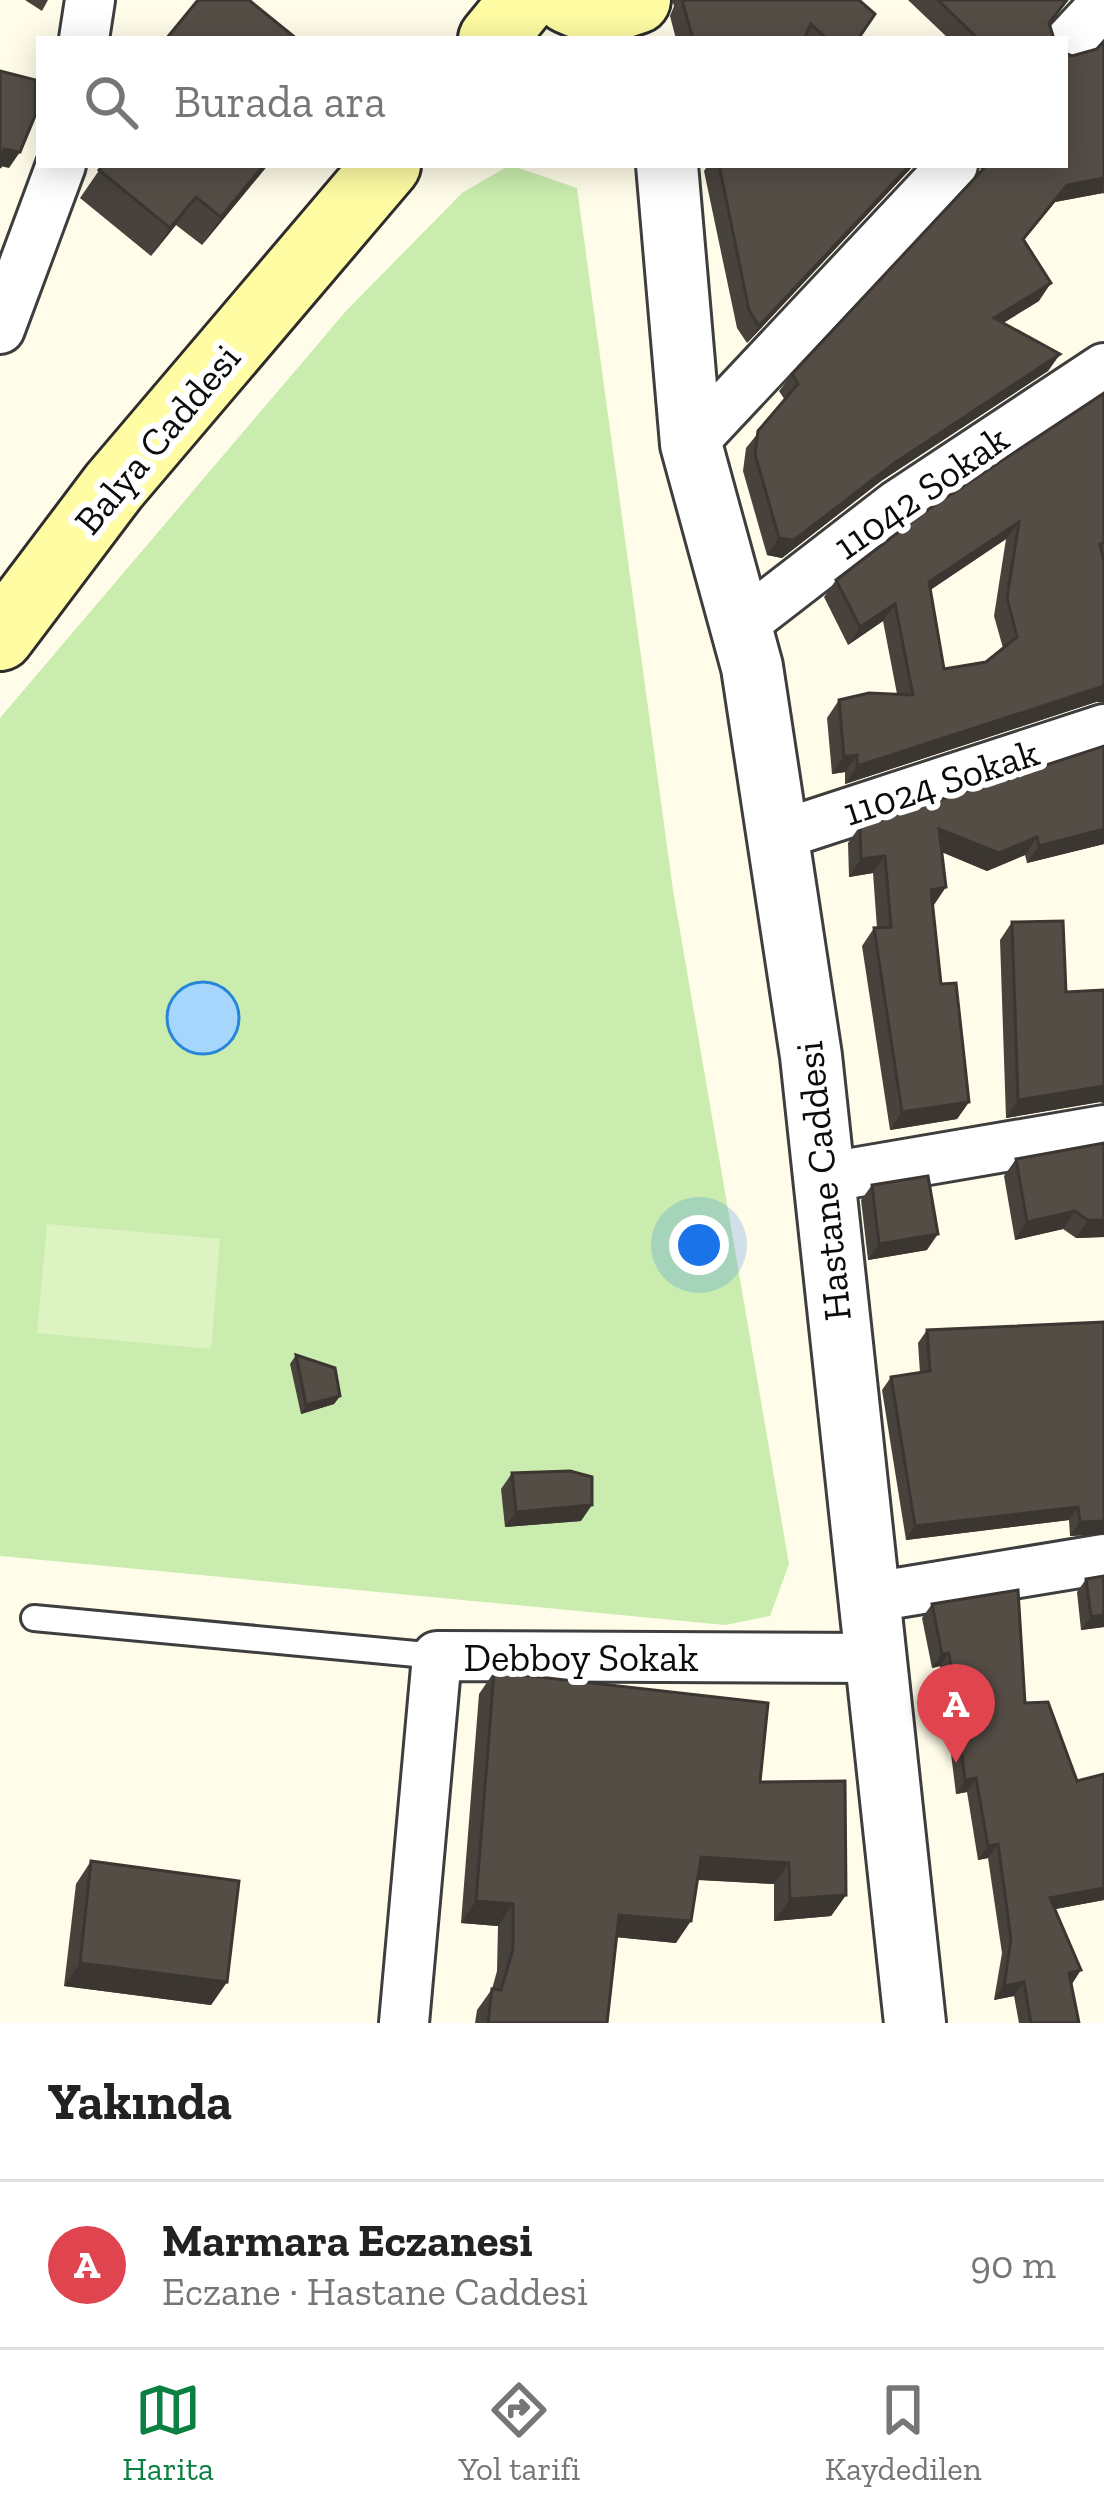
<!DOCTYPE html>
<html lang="tr">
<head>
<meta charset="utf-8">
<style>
  :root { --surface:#fff; --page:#f2f2f2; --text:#222; --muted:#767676; --line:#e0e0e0; --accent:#0b8043 }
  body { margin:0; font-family:"Zilla Slab",serif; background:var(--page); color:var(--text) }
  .you { position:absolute; left:699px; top:1245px; width:42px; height:42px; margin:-30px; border:9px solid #fff; border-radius:50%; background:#1a73e8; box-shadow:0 0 0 18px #1a73e833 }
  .badge { display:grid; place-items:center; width:78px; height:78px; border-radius:50%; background:var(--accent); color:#fff; font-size:39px; font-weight:700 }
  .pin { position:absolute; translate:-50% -99px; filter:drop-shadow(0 3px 6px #0008) }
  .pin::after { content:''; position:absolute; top:63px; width:42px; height:36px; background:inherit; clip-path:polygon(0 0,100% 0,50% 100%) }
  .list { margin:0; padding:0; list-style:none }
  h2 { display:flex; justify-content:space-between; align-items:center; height:156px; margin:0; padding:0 48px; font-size:51px }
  h2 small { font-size:39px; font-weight:400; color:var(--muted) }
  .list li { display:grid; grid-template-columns:78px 1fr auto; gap:36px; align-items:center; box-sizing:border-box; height:168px; padding:0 48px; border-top:3px solid var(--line) }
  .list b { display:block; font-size:45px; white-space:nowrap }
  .list p { margin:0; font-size:39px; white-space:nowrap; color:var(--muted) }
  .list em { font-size:39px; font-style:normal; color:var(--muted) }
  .icon { flex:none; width:66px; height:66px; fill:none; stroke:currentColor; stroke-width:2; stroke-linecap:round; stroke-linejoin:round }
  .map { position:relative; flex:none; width:1104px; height:2023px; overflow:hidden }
  .search { position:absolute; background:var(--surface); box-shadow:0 6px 30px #0003; left:36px; right:36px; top:36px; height:132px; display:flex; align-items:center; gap:30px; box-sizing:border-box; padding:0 42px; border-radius:0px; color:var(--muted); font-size:45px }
  .sheet { height:324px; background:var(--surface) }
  nav { display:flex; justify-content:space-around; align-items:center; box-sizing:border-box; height:168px; border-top:3px solid var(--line); background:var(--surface); font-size:33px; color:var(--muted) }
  nav a { display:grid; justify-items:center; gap:6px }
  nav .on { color:var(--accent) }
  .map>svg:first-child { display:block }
  .green { fill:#caedaf }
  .pitch { fill:#def3c2 }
  .water { fill:#a7d6fc; stroke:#2886da; stroke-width:3 }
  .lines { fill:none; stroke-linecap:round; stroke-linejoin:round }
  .service-casing { stroke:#3e3e3e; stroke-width:30 }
  .minor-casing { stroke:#3e3e3e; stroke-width:54 }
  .tertiary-casing { stroke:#3e3e3e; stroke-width:66 }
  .secondary-casing { stroke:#2d2d2d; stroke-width:72 }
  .service { stroke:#fff; stroke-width:24 }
  .minor { stroke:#fff; stroke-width:48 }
  .tertiary { stroke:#fff; stroke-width:60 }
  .secondary { stroke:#fffca4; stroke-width:66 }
  .wall { fill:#48423c; fill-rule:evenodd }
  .shaded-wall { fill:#3b3631 }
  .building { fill:#544d46; stroke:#3b3631; stroke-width:3; fill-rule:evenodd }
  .labels { text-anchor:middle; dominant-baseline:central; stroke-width:12; stroke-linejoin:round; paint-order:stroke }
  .street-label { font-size:39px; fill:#0b0b0b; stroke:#fff }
</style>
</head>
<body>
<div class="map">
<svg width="1104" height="2023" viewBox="0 0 1104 2023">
  <rect width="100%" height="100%" fill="#fffce9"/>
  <polygon class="green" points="510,165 577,188 673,890 789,1564 770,1616 725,1625 0,1556 0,718 346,311 462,193"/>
  <polygon class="pitch" points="47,1224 220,1239 211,1349 37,1333"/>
  <circle class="water" cx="203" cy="1018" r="36"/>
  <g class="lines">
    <defs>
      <polyline id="service" points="34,1618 437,1656"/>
      <g id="minor">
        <polyline points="84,39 90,0"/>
        <polyline points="1065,46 1104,4"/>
        <polyline points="0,329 61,165"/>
        <polyline points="691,444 953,165"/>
        <polyline points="743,624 897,505 1104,368"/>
        <polyline points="777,836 1104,729"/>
        <polyline points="823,1178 1104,1130"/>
        <polyline points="867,1598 1104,1559"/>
        <polyline points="404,2023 437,1656 878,1658"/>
      </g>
      <polyline id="tertiary" points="667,165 691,444 752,667 811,1056 915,2023"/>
      <g id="secondary">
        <polyline points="568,0 598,13 637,0"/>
        <polyline points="492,39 524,0"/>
        <polyline points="0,637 114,486 387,165"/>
      </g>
    </defs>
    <use href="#service" class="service-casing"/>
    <use href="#minor" class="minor-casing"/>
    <use href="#tertiary" class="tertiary-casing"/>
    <use href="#secondary" class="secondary-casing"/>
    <use href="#service" class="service"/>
    <use href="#minor" class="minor"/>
    <use href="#tertiary" class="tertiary"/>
    <use href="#secondary" class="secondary"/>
  </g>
  <g class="wall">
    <polygon points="25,0 48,0 42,11"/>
    <polygon points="672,0 859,0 858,39 676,39 670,16 674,6"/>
    <polygon points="908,0 1068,0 1050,24 1054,39 949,39"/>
    <polygon points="1104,41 1104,194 1103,193 1055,202 1024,240 1039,301 1003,323 1060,354 1048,371 881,481 782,558 767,555 743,471 746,448 785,400 779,391 792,374 979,175 981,170 979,165 1065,165 1072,56 1097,49"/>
    <polygon points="97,165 268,165 202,245 176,225 151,256 80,198 100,169"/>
    <polygon points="708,165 835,166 914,165 747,343 737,328 704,171"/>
    <path d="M1104 393V556L1096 702 845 784V772L832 774 827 718 839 700 897 694 883 621 848 645 824 597 836 580ZM1006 539 994 616 1003 648 986 662 944 669 930 590Z"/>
    <polygon points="1104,746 1104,844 1027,863 1025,855 987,871 942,852 946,887 932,905 941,984 969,1102 957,1119 890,1130 862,946 874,928 877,928 873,873 849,877 848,843 860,826"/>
    <polygon points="1012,922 1066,992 1104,990 1104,1103 1100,1102 1006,1118 1000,940"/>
    <polygon points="1104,1143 1104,1237 1076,1238 1063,1229 1015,1240 1004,1176 1016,1159"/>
    <polygon points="872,1185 927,1250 868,1260 861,1200"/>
    <polygon points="1104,1322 1104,1534 1070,1536 1069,1520 906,1540 882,1390 891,1377 920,1373 918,1343 927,1330"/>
    <polygon points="296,1355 340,1396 334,1404 301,1414 290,1364"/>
    <polygon points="512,1473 581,1521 505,1527 501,1489"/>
    <polygon points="1104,1576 1104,1627 1081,1630 1077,1592 1086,1579"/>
    <polygon points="932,1604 1025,1703 1077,1781 1104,1774 1104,1900 1055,1909 1079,2023 1019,2023 1014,1996 994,2000 1002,1953 988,1858 978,1860 967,1792 956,1794 940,1666 932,1668 922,1618"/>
    <polygon points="494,1672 760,1782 846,1895 831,1916 774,1921 774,1884 697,1880 676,1943 616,1937 607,2023 475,2023 477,2010 492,1989 497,1971 498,1926 461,1923 479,1694"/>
    <polygon points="91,1861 227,1982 211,2005 64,1986 76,1884"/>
  </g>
  <g class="shaded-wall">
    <polygon points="4,149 20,152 9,168 0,166"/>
    <polygon points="264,165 268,165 202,245 221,217"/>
    <polygon points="910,165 914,165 747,343 759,326"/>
    <polygon points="1104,178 1103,193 1055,202 1011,256 1067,185"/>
    <polygon points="196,197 176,225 151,256 170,228"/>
    <polygon points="1051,283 1039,301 982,336 994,318"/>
    <polygon points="1060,354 1048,371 881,481 782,558 767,555 779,538"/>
    <polygon points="1019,522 1006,539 917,599 929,582"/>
    <polygon points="895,604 883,621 848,645 860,627"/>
    <polygon points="1104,686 1104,702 1096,702 845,784 857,766"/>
    <polygon points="857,755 845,772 832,774 844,757"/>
    <polygon points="939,829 1037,837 1025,855 987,871 927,846"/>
    <polygon points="1104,829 1104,844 1027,863 1039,846"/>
    <polygon points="885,856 873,873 849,877 861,859"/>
    <polygon points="946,887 934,905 918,907 931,890"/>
    <polygon points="1104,1086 1104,1103 1100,1102 1006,1118 1018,1100"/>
    <polygon points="969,1102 957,1119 890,1130 902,1112"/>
    <polygon points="1075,1211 1063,1229 1015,1240 1027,1222"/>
    <polygon points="1088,1220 1104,1220 1104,1237 1076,1238"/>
    <polygon points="938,1234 927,1250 868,1260 879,1244"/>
    <polygon points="340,1396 334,1404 301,1414 306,1405"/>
    <polygon points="592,1505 581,1521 505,1527 516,1512"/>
    <polygon points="1078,1507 1069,1520 906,1540 915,1526"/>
    <polygon points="1104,1521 1104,1534 1070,1536 1080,1522"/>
    <polygon points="1104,1615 1104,1627 1081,1630 1091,1617"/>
    <polygon points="949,1653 940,1666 932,1668 942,1654"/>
    <polygon points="976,1778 967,1792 956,1794 965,1780"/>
    <polygon points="998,1844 988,1858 978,1860 988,1846"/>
    <polygon points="701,1857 789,1863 774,1884 686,1879"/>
    <polygon points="1104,1888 1104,1900 1040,1912 1050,1898"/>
    <polygon points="846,1895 831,1916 774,1921 790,1899"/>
    <polygon points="476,1901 513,1904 498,1926 461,1923"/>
    <polygon points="619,1915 691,1921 676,1943 604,1936"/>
    <polygon points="80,1963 227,1982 211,2005 64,1986"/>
    <polygon points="1081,1970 1072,1984 1069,1973"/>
    <polygon points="1024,1982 1014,1996 994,2000 1004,1986"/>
  </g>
  <g class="building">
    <polygon points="198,0 249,0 297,39 166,39"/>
    <polygon points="682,0 859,0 875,14 858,39 827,39 811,24 804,39 693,39"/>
    <polygon points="938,0 1067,0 1049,23 1054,39 974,39 976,37"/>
    <polygon points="1104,41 1104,178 1067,185 1023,239 1051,283 994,318 1060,354 893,464 794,540 779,538 755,454 758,431 798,384 792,374 987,165 1065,165 1065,53 1072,56 1097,49"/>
    <polygon points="0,71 35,80 35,116 20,152 4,149 0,168"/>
    <polygon points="103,165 264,165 221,217 196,197 170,228 99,170"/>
    <polygon points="719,165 835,166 910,165 759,326 749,310"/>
    <path d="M1104 393V543L1100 544 1104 562V686L857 766V755L844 757 839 700 869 693 913 695 895 604 860 627 836 580 926 511ZM1019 522 1007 598 1017 637 986 662 944 669 929 582Z"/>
    <polygon points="1104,746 1104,829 1039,846 1037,837 999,853 939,829 946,887 931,890 941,984 956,983 969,1102 902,1112 874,928 891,927 885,856 861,859 860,826"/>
    <polygon points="1063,921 1066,992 1104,990 1104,1086 1018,1100 1012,922"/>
    <polygon points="1104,1143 1104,1220 1088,1220 1075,1211 1027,1222 1016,1159"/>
    <polygon points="928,1176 938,1234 879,1244 872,1185"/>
    <polygon points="1104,1322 1104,1521 1080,1522 1078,1507 915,1526 891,1377 930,1371 927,1330"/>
    <polygon points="296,1355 335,1368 340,1396 306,1405"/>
    <polygon points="570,1471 592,1477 592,1505 516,1512 512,1473"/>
    <polygon points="1104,1576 1104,1615 1091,1617 1086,1579"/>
    <polygon points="1018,1590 1025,1703 1048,1702 1077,1781 1104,1774 1104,1888 1050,1898 1081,1970 1069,1973 1079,2023 1031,2023 1024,1982 1004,1986 1011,1939 998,1844 988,1846 976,1778 965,1780 949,1653 942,1654 932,1604"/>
    <polygon points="494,1672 768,1703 760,1782 845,1781 846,1895 790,1899 789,1863 701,1857 691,1921 619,1915 607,2023 488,2023 492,1989 501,1990 513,1949 513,1904 476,1901"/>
    <polygon points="91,1861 239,1881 227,1982 80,1963"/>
  </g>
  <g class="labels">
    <g class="street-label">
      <text transform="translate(157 439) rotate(-50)">Balya Caddesi</text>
      <text transform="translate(921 492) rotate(-35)">11042 Sokak</text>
      <text transform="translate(941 782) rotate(-18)">11024 Sokak</text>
      <text transform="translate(823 1181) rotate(-96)">Hastane Caddesi</text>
      <text x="581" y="1657">Debboy Sokak</text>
    </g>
  </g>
</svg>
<div class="you"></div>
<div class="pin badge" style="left:956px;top:1763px;background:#e0444e">A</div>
<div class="search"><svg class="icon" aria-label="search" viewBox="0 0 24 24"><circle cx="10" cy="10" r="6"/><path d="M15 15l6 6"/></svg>Burada ara</div>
</div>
<section class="sheet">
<h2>Yakında<small></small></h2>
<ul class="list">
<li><span class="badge" style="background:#e0444e">A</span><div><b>Marmara Eczanesi</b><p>Eczane · Hastane Caddesi</p></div><em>90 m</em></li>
</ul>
</section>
<nav>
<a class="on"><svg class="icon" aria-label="map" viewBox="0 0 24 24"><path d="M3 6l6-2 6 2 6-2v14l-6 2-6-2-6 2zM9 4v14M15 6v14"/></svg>Harita</a>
<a><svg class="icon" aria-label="directions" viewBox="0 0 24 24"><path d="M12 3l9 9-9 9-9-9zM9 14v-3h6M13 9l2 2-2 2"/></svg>Yol tarifi</a>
<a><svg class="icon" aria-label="saved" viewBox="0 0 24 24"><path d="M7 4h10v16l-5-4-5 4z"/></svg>Kaydedilen</a>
</nav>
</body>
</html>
